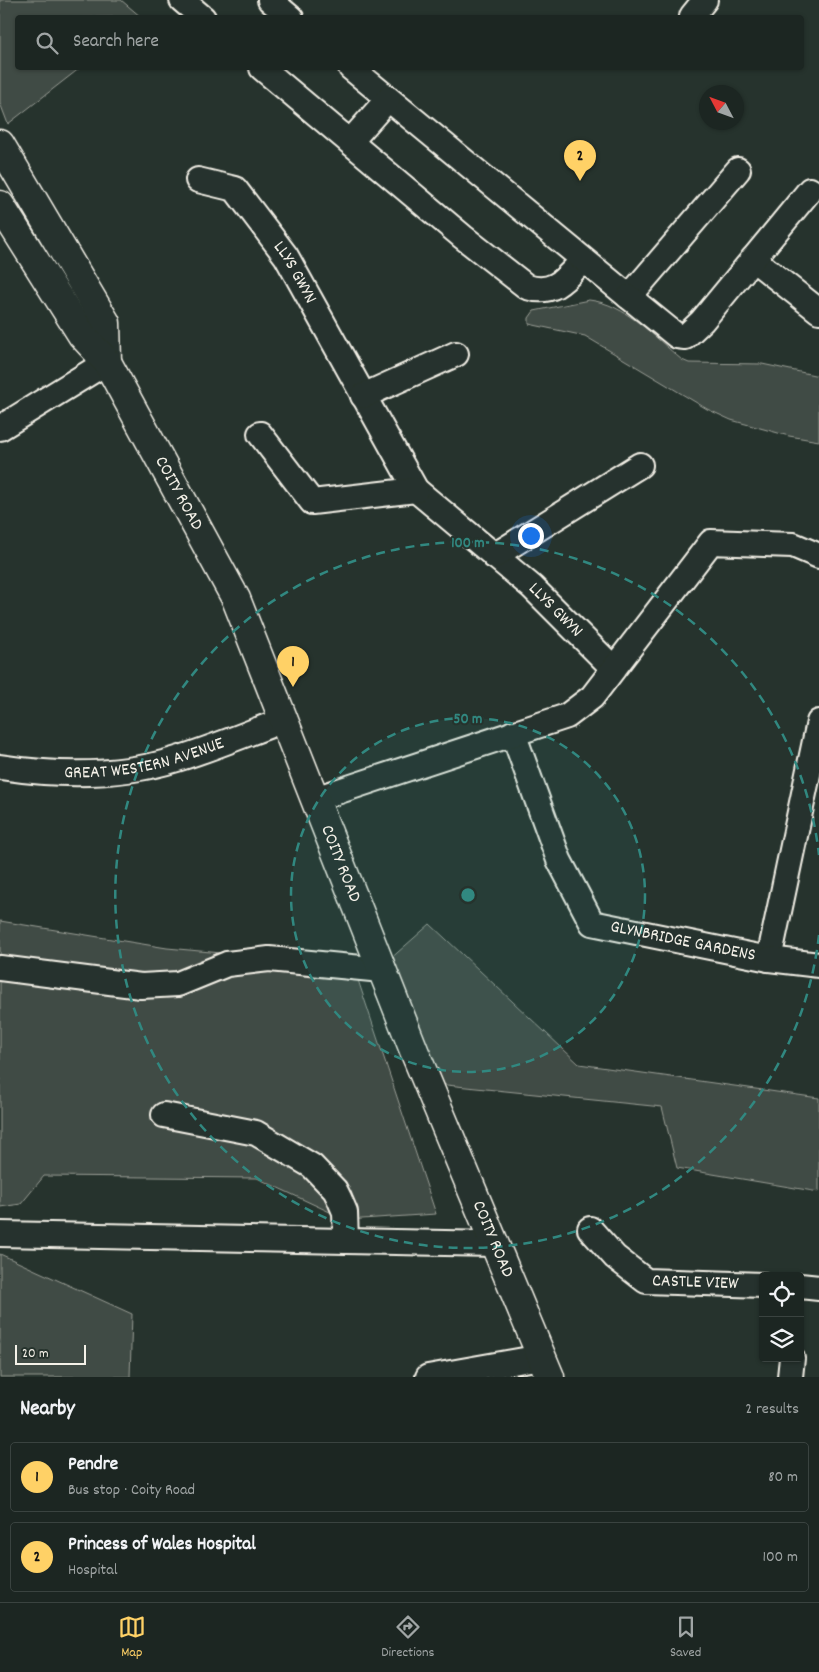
<!DOCTYPE html>
<html lang="en">
<head>
<meta charset="utf-8">
<style>
  :root { --surface:#1c2622; --page:#252e2a; --text:#f1f3f6; --muted:#a0a5a5; --line:#3a4340; --accent:#ffd166 }
  body { margin:0; font-family:Dekko,sans-serif; background:var(--page); color:var(--text) }
  .controls { position:absolute; right:15px; bottom:15px; display:grid; overflow:hidden; border-radius:5px; box-shadow:0 1px 4px #0004 }
  .controls button { width:45px; height:45px; display:grid; place-items:center; padding:0; border:0; border-bottom:1px solid var(--line); background:var(--surface); color:var(--text); font:25px sans-serif }
  .compass { position:absolute; left:699px; top:85px; width:45px; height:45px; border-radius:50%; background:var(--surface); box-shadow:0 1px 4px #0004; rotate:311deg }
  .scale { position:absolute; left:15px; bottom:12px; width:71px; box-sizing:border-box; padding-left:5px; border:2px solid #f4f1e8; border-top:0; font-size:14px; line-height:18px; white-space:nowrap; color:#f4f1e8; -webkit-text-stroke:4px #26332d; paint-order:stroke }
  .you { position:absolute; left:530px; top:535px; width:18px; height:18px; margin:-12px; border:4px solid #fff; border-radius:50%; background:#1a73e8; box-shadow:0 0 0 8px #1a73e833 }
  .badge { display:grid; place-items:center; width:32px; height:32px; border-radius:50%; background:var(--accent); color:#111; font-size:16px; font-weight:700 }
  .pin { position:absolute; translate:-50% -41px; filter:drop-shadow(0 1px 2px #0008) }
  .pin::after { content:''; position:absolute; top:26px; width:18px; height:15px; background:inherit; clip-path:polygon(0 0,100% 0,50% 100%) }
  .list { margin:0; padding:0; list-style:none }
  h2 { display:flex; justify-content:space-between; align-items:center; height:65px; margin:0; padding:0 20px; font-size:21px }
  h2 small { font-size:16px; font-weight:400; color:var(--muted) }
  .list li { display:grid; grid-template-columns:32px 1fr auto; gap:15px; align-items:center; box-sizing:border-box; height:70px; margin:0 10px 10px; padding:0 10px; border:1px solid var(--line); border-radius:5px }
  .list b { display:block; font-size:19px; white-space:nowrap }
  .list p { margin:0; font-size:16px; white-space:nowrap; color:var(--muted) }
  .list em { font-size:16px; font-style:normal; color:var(--muted) }
  .icon { flex:none; width:28px; height:28px; fill:none; stroke:currentColor; stroke-width:2; stroke-linecap:round; stroke-linejoin:round }
  .map { position:relative; flex:none; width:819px; height:1377px; overflow:hidden }
  .search { position:absolute; background:var(--surface); box-shadow:0 1px 4px #0004; left:15px; right:15px; top:15px; height:55px; display:flex; align-items:center; gap:12px; box-sizing:border-box; padding:0 18px; border-radius:5px; color:var(--muted); font-size:19px }
  .sheet { height:225px; background:var(--surface) }
  nav { display:flex; justify-content:space-around; align-items:center; box-sizing:border-box; height:70px; border-top:1px solid var(--line); background:var(--surface); font-size:14px; color:var(--muted) }
  nav a { display:grid; justify-items:center; gap:2px }
  nav .on { color:var(--accent) }
  .map>svg:first-child { display:block }
  .green { fill:#414b45; stroke:#9a9e96 }
  .lines { fill:none; stroke-linecap:round; stroke-linejoin:round }
  .minor-casing { stroke:#f4f1e8; stroke-width:28 }
  .major-casing { stroke:#f4f1e8; stroke-width:31 }
  .minor { stroke:#26332d; stroke-width:24 }
  .major { stroke:#26332d; stroke-width:28 }
  .ring { fill:none; stroke:#318880; stroke-width:2.5; stroke-dasharray:9 6 }
  .labels { text-anchor:middle; dominant-baseline:central; stroke-width:4; stroke-linejoin:round; paint-order:stroke }
  .street-label { font-size:18px; fill:#f4f1e8; stroke:#26332d }
  .centre { fill:#318880; stroke:#26332d; stroke-width:2.5 }
  .ring-label { font-size:15px; text-anchor:middle; font-weight:bold; fill:#318880; stroke:#26332d; stroke-width:4; stroke-linejoin:round; paint-order:stroke }
</style>
</head>
<body>
<div class="map">
<svg width="819" height="1377" viewBox="0 0 819 1377">
  <rect width="100%" height="100%" fill="#26332d"/>
  <filter id="ink" filterUnits="userSpaceOnUse"><feTurbulence type="fractalNoise" baseFrequency=".02" numOctaves="2"/><feDisplacementMap in="SourceGraphic" scale="10" xChannelSelector="R" yChannelSelector="G"/><feConvolveMatrix kernelMatrix="1 2 1 2 8 2 1 2 1" color-interpolation-filters="sRGB"/></filter>
  <g filter="url(#ink)">
    <g class="green">
      <polygon points="0,0 121,0 141,17 18,18 18,68 80,68 8,124 0,103"/>
      <path d="M589 300C626 304 654 337 682 360L689 363 762 364 819 376V441L789 436 731 420 707 409 585 336 529 324V318L534 311Z"/>
      <polygon points="0,921 167,948 353,965 436,1214 347,1220 257,1178 44,1176 21,1204 0,1207"/>
      <polygon points="430,924 579,1064 819,1098 819,1192 677,1168 662,1107 427,1083 381,967"/>
      <polygon points="0,1254 132,1314 130,1377 0,1377"/>
    </g>
    <g class="lines">
      <defs>
        <g id="minor">
          <polyline points="182,0 203,18"/>
          <polyline points="270,0 291,18"/>
          <polyline points="692,16 705,0"/>
          <path d="M262 68 463 237 527 287C554 296 566 278 583 260"/>
          <polyline points="351,68 629,297 738,170"/>
          <polyline points="350,142 388,99"/>
          <path id="s1" d="M198 180 235 189 286 256 416 490 532 587 613 668"/>
          <polyline points="753,259 819,311"/>
          <polyline points="629,297 677,336 685,337 702,321 810,190"/>
          <polyline points="363,396 456,354"/>
          <polyline points="0,428 107,362"/>
          <polyline points="260,434 312,502 416,490"/>
          <polyline points="494,556 640,465"/>
          <path id="s2" d="M513 733 559 860 592 923 769 959 819 722"/>
          <path id="s3" d="M0 767C58 776 120 777 177 759 213 748 248 733 284 720"/>
          <polyline points="315,799 567,716 592,697 711,542 793,545 819,556"/>
          <polyline points="769,959 819,965"/>
          <polyline points="0,968 141,986 178,984 227,964 269,959 382,970"/>
          <polyline points="164,1115 256,1133 312,1166 335,1190 339,1198 345,1212 346,1241"/>
          <path id="s4" d="M590 1229 615 1257 646 1281 763 1285"/>
          <polyline points="0,1234 494,1244"/>
          <polyline points="800,1286 819,1288"/>
          <polyline points="428,1377 541,1357"/>
          <polyline points="790,1377 792,1358"/>
        </g>
        <g id="major">
          <polyline points="0,144 106,323 107,362"/>
          <path id="s5" d="M0 205 82 335 107 362 236 599 415 1053 550 1377"/>
        </g>
      </defs>
      <use href="#minor" class="minor-casing"/>
      <use href="#major" class="major-casing"/>
      <use href="#minor" class="minor"/>
      <use href="#major" class="major"/>
    </g>
  </g>
  <circle cx="468" cy="895" r="177" fill="#318880" fill-opacity=".12"/>
  <g class="ring">
    <circle cx="468" cy="895" r="177"/>
    <path d="M819 935A353 353 0 1 1 819 855"/>
  </g>
  <g class="labels">
    <g class="street-label">
      <text stroke="none"><textPath href="#s1" startOffset="141">LLYS GWYN</textPath></text>
      <text stroke="none"><textPath href="#s5" startOffset="340">COITY ROAD</textPath></text>
      <text stroke="none"><textPath href="#s1" startOffset="574">LLYS GWYN</textPath></text>
      <text stroke="none"><textPath href="#s3" startOffset="146">GREAT WESTERN AVENUE</textPath></text>
      <text stroke="none"><textPath href="#s5" startOffset="745">COITY ROAD</textPath></text>
      <text stroke="none"><textPath href="#s2" startOffset="299">GLYNBRIDGE GARDENS</textPath></text>
      <text stroke="none"><textPath href="#s5" startOffset="1150">COITY ROAD</textPath></text>
      <text stroke="none"><textPath href="#s4" startOffset="126">CASTLE VIEW</textPath></text>
    </g>
  </g>
  <circle cx="468" cy="895" r="8" class="centre"/>
  <g class="ring-label">
    <text x="468" y="547">100 m</text>
    <text x="468" y="723">50 m</text>
  </g>
</svg>
<div class="controls">
<button><svg class="icon" aria-label="locate" viewBox="0 0 24 24"><circle cx="12" cy="12" r="6"/><path d="M12 2v4M12 18v4M2 12h4M18 12h4"/></svg></button>
<button><svg class="icon" aria-label="layers" viewBox="0 0 24 24"><path d="M12 4l9 5-9 5-9-5zM3 14l9 5 9-5"/></svg></button>
</div>
<svg class="compass" viewBox="-18 -18 36 36"><path d="M0-13l5 13h-10z" fill="#e53935"/><path d="M0 13l5-13h-10z" fill="#a0a5a5"/></svg>
<div class="scale">20 m</div>
<div class="you"></div>
<div class="pin badge" style="left:293px;top:687px">1</div>
<div class="pin badge" style="left:580px;top:181px">2</div>
<div class="search"><svg class="icon" aria-label="search" viewBox="0 0 24 24"><circle cx="10" cy="10" r="6"/><path d="M15 15l6 6"/></svg>Search here</div>
</div>
<section class="sheet">
<h2>Nearby<small>2 results</small></h2>
<ul class="list">
<li><span class="badge">1</span><div><b>Pendre</b><p>Bus stop · Coity Road</p></div><em>80 m</em></li>
<li><span class="badge">2</span><div><b>Princess of Wales Hospital</b><p>Hospital</p></div><em>100 m</em></li>
</ul>
</section>
<nav>
<a class="on"><svg class="icon" aria-label="map" viewBox="0 0 24 24"><path d="M3 6l6-2 6 2 6-2v14l-6 2-6-2-6 2zM9 4v14M15 6v14"/></svg>Map</a>
<a><svg class="icon" aria-label="directions" viewBox="0 0 24 24"><path d="M12 3l9 9-9 9-9-9zM9 14v-3h6M13 9l2 2-2 2"/></svg>Directions</a>
<a><svg class="icon" aria-label="saved" viewBox="0 0 24 24"><path d="M7 4h10v16l-5-4-5 4z"/></svg>Saved</a>
</nav>
</body>
</html>
